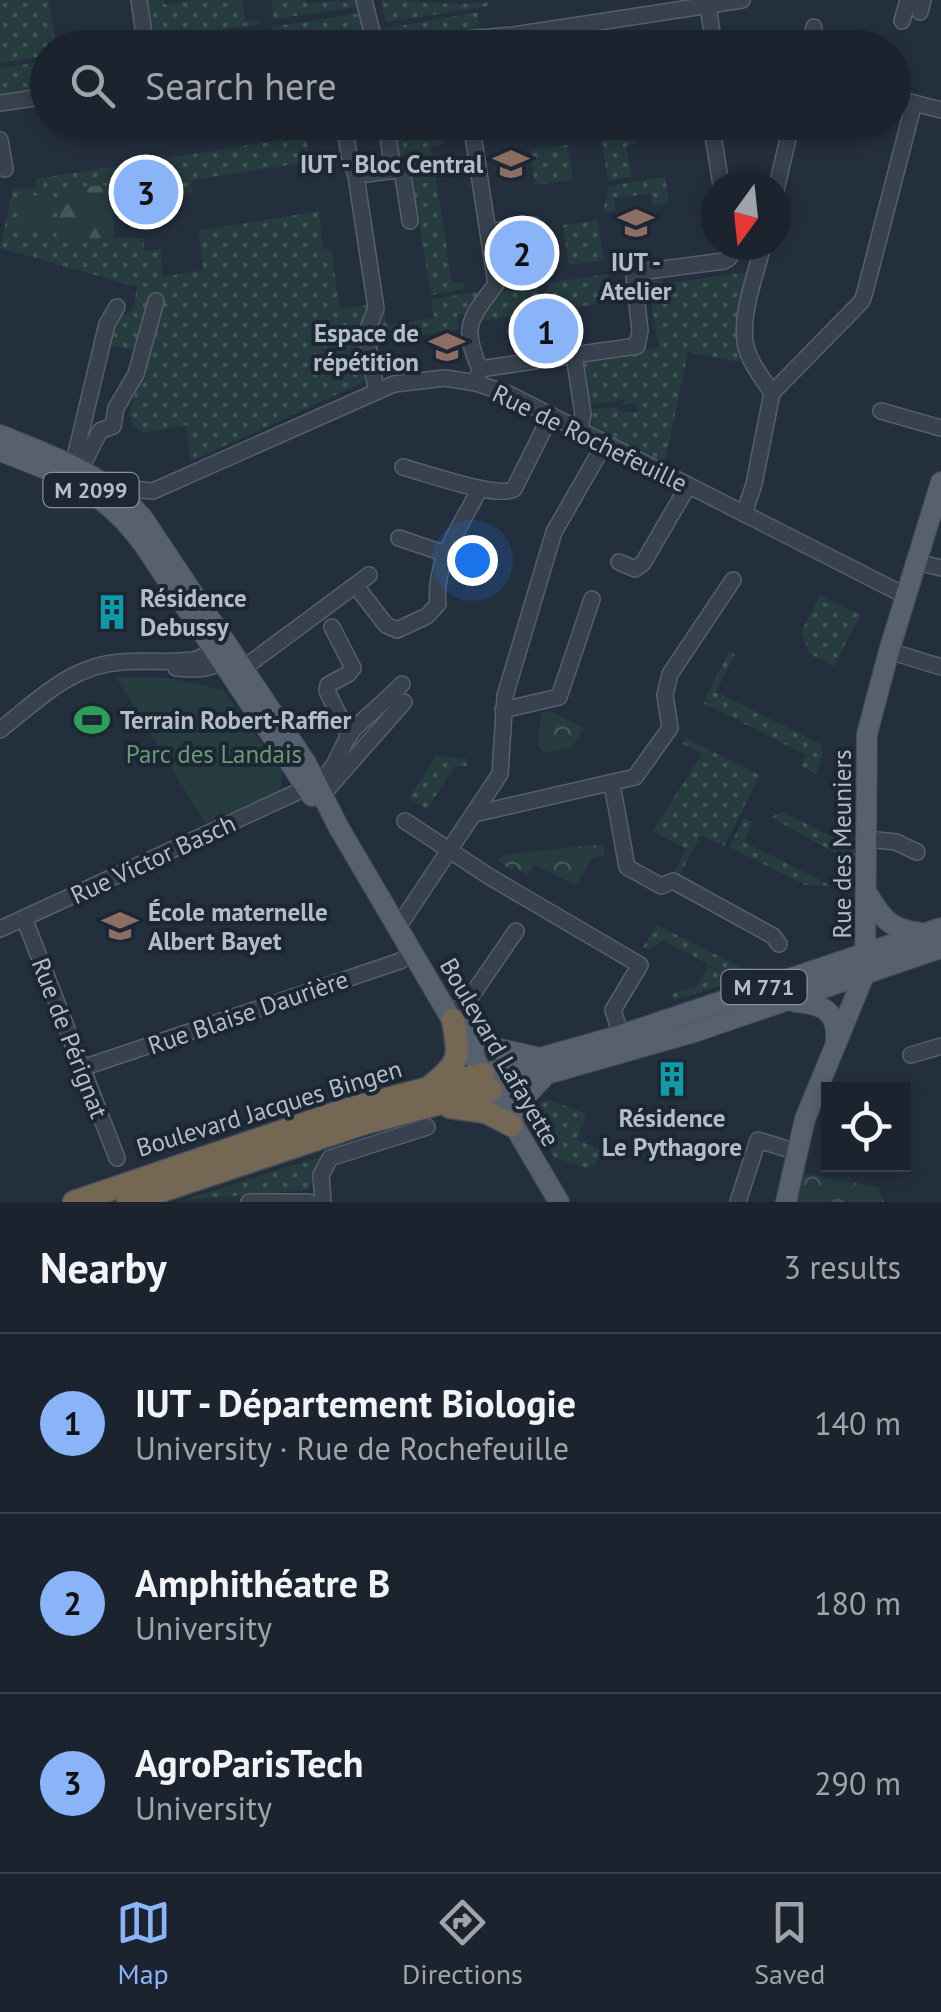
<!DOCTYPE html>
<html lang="en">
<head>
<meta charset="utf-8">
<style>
  :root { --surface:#1b232e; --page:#242b36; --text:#f1f3f6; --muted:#a0a4aa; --line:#39404a; --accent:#8ab4f8 }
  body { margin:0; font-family:"PT Sans",sans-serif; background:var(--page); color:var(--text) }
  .controls { position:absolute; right:30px; bottom:30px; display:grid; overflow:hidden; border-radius:0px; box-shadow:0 5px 15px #0003 }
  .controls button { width:90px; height:90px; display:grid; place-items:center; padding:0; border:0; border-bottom:2px solid var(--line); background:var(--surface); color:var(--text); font:50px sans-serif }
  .compass { position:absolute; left:701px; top:170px; width:90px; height:90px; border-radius:50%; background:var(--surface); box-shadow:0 5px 15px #0003; rotate:195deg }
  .you { position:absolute; left:472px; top:560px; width:35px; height:35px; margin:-25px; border:8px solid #fff; border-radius:50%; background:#1a73e8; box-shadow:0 0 0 15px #1a73e833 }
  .badge { display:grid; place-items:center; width:65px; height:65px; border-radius:50%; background:var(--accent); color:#111; font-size:32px; font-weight:700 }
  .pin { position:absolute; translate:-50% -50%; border:5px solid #fff; box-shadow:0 2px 10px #0006 }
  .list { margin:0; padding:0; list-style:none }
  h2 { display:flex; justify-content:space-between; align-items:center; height:130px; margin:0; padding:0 40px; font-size:42px }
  h2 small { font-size:32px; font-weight:400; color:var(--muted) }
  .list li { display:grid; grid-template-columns:65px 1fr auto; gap:30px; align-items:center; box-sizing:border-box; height:180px; padding:0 40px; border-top:2px solid var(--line) }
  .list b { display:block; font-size:38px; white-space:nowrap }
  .list p { margin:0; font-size:32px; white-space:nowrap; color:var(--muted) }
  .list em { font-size:32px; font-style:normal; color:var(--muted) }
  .icon { flex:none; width:55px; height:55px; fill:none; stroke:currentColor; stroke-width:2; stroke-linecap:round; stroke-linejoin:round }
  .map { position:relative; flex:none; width:941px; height:1202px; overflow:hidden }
  .search { position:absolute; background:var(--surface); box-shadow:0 5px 15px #0003; left:30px; right:30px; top:30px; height:110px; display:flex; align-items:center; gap:25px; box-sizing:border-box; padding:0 35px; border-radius:55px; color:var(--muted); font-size:38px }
  .sheet { height:670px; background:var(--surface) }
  nav { display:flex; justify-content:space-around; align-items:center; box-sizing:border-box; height:140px; border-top:2px solid var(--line); background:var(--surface); font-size:28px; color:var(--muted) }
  nav a { display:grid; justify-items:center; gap:5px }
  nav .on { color:var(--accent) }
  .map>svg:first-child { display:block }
  .grass { fill:url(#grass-dots) }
  .forest { fill:url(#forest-firs) }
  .park { fill:url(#park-crowns) }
  .garden { fill:#263c3f }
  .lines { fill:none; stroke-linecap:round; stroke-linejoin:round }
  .minor-casing { stroke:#565f6c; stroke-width:18 }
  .major-casing { stroke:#414a57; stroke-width:22 }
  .highway-casing { stroke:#434c59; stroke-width:25 }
  .minor { stroke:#38414e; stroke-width:15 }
  .major { stroke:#56606e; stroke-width:20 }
  .highway { stroke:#746855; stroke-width:22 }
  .labels { text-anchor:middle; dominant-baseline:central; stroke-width:8; stroke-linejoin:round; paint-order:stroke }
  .shield { fill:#1d2633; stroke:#878f9c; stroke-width:2.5 }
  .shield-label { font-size:22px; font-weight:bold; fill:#b4bcc9 }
  .poi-label { font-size:25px; font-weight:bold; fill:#b4bcc9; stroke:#1d2633; text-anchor:start }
  .street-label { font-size:25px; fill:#b4bcc9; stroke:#1d2633 }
  .park-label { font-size:25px; fill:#6b9a76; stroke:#1d2633 }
</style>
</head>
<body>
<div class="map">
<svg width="941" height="1202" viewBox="0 0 941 1202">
  <defs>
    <pattern id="grass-dots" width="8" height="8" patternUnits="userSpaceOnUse" patternTransform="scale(2.5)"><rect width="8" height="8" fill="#263c3f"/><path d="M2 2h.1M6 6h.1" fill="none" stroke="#435659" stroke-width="1.8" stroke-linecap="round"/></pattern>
    <pattern id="forest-firs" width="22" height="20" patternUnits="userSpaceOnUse" patternTransform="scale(2.5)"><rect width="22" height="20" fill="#263c3f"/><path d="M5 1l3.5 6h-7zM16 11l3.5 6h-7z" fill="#435659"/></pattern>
    <pattern id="park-crowns" width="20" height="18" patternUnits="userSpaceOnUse" patternTransform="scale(2.5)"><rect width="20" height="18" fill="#263c3f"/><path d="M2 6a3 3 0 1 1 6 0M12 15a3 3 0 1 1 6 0" fill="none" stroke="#435659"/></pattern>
  </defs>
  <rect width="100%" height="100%" fill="#242f3e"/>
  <g class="grass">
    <polygon points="0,0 48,0 56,47 48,48 47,56 0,63"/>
    <polygon points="146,0 164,0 165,5 195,0 242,0 245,21 258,20 259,24 152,40"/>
    <polygon points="271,0 305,0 306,3 356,0 357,7 274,19"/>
    <path d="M381 0C417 0 452 7 488 2L489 6 386 22Z"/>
    <polygon points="478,12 480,29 492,28 492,33 382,39 377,30"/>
    <polygon points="362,13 366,41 320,47 274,47 271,27"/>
    <polygon points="261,29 263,47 155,47 155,45"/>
    <polygon points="47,61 47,89 0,96 0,68"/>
    <polygon points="392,123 440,123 443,144 431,147 452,282 463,282 464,289 431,295 407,154 397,156"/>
    <polygon points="599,123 622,123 625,136 633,135 635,144 626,146 632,177 608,181"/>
    <polygon points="306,136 310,162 191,180 192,192 160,198 159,184 63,188 57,239 144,238 144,251 161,249 162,277 203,270 198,231 319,211 323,249 331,249 340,309 368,305 359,336 366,381 191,461 186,425 144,433 133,425 129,415 147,352 106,345 114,322 133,309 137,287 0,248 13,189 36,188 35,179"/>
    <polygon points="568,145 573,180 535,185 530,150"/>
    <polygon points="665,177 669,202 653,206 651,193 614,199 616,211 603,212 609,186"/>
    <polygon points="598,220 604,260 569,265 563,225"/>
    <polygon points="371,224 387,325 434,318 431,299 483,291 468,313 457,315 459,329 374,343"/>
    <polygon points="749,272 739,345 740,362 688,352 665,463 593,426 591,409 617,407 620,412 637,412 636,403 625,404 624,400 587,405 582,367 585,362 659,347 651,301 644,302 641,280 661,277 663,284"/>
    <polygon points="608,274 613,302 551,310 547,283"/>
    <polygon points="537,285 541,312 477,322 498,291"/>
    <polygon points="820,595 860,615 834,666 810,654 801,632"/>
    <polygon points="729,651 735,654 716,692 820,744 823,754 816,774 801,766 806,755 703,703"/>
    <polygon points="685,738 760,775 724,846 701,835 677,880 671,878 686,849 653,831 702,754 682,743"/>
    <polygon points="436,756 467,759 467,766 455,766 427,809 409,798"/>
    <polygon points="783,812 856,849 856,865 771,817"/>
    <polygon points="744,818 753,822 744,842 832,886 806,885 729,847"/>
    <polygon points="657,925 757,975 674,1000 672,994 697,986 708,966 732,977 663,940 649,950 643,947"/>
    <polygon points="549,1100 587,1114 577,1140 601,1150 595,1166 590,1164 588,1169 554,1157 531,1117 535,1105"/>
    <polygon points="323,1156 308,1190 184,1200"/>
  </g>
  <polygon class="forest" points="113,185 114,238 56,239 62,188"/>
  <g class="park">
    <polygon points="550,711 584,728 572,747 546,753 538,746 541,713"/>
    <polygon points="590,845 603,846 605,855 592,858 576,885 534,865 527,876 515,867 512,870 498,861 503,855"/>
    <polygon points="803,1173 878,1187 884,1202 797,1202"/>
  </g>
  <g class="garden">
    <polygon points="18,195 52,196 52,231 17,230"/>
    <polygon points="116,677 169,678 223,690 283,773 280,790 205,823"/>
  </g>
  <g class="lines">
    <defs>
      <g id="minor">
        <polyline points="139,0 146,48"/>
        <polyline points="364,0 376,48"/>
        <polyline points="708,5 714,48"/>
        <polyline points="920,12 923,0"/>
        <polyline points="902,21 908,0"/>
        <polyline points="356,48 514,35 742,0"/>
        <polyline points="810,48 814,27"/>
        <polyline points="894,98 941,110"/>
        <polyline points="0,103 48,96"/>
        <polyline points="344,122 349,155 356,176 376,308 366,334 376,389"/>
        <polyline points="386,122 393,171"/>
        <path d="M471 122 496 284C470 319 461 326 480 369"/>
        <polyline points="711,122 721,185"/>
        <polyline points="0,140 5,169"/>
        <polyline points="367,174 402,169 410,221"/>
        <polyline points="776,190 792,122"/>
        <polyline points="488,232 533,225"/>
        <path d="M763 245C756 275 741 311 745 342 748 361 762 377 772 393"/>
        <polyline points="477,379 480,369 574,355"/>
        <polyline points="881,411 941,428"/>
        <polyline points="580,430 583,414 574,355 637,346 640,331 634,276 639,272 724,261 729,258 729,245"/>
        <polyline points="74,461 107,324 117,307"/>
        <path d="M403 467C425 473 497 499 514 489L551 415"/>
        <polyline points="81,468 100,431 113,426 116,408 136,374 156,301"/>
        <polyline points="105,481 130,489 153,491 394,384 445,378 476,383 509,394 906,596"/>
        <polyline points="744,514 754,484 772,393 862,301 865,292 914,103"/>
        <polyline points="399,538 446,554"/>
        <polyline points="619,562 635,569 643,563 688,486"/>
        <polyline points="918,562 941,568"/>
        <path d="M356 586 386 625 397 630 427 616 438 604C433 563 461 526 479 490"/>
        <polyline points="332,627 353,668 348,674 328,685 327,691 349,736"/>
        <polyline points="889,651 941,667"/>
        <polyline points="245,667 369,575"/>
        <path d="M176 668C197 670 211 670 230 658"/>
        <polyline points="503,710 559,697 592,599"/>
        <path d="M0 730C38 700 71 665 122 662 145 660 170 663 193 660 205 658 209 649 222 651"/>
        <path d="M317 782C339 769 339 746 354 729 369 714 386 701 402 684"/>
        <polyline points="612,784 627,867 661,886 673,881 773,936 779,944"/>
        <polyline points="474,814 635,777 670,728 665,695 670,674 733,580"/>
        <polyline points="405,821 490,877 640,965 613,1010 621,1035"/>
        <polyline points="867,839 896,842 917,852"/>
        <polyline points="24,918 117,1158"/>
        <polyline points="398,927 500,774 505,696 554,532 605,443"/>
        <polyline points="0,929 306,788 323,794 404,702"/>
        <polyline points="448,1013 465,1005 516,931"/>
        <polyline points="911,1055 941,1046"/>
        <polyline points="82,1068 400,961 413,953"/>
        <polyline points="249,1202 309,1202"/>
        <polyline points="323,1202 321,1175 330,1158 427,1127"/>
        <polyline points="738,1202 758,1140 797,1152"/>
      </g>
      <g id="major">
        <path d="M0 435C54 457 103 473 142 517L306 763 339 828 559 1202"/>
        <path d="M0 451C62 475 104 489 144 545L312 796"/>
        <path d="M869 896C883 921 893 930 922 933"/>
        <path d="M796 1002C822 1004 838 1011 836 1040"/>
        <polyline points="462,1028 495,1048 536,1057"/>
        <polyline points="483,1074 621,1035 941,928"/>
        <polyline points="491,1090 691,1033 941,948"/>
        <polyline points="511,1125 521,1101 542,1079"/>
        <polyline points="786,1202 805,1119 865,973 867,734 889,651 941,482"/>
      </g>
      <g id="highway">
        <path d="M432 1085C462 1061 459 1056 453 1020"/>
        <polyline points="450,1107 486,1112 511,1125"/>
        <polyline points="74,1202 345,1110 483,1074"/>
        <polyline points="128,1202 365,1123 491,1090"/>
      </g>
    </defs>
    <use href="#minor" class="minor-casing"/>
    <use href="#major" class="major-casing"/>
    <use href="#highway" class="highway-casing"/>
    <use href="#minor" class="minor"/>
    <use href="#major" class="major"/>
    <use href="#highway" class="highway"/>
  </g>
  <defs>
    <symbol id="university-bare" viewBox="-9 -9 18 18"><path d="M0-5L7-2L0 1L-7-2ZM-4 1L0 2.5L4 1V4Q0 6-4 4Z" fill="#8d6e63" stroke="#1d2633" stroke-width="2.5" paint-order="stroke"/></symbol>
    <symbol id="building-bare" viewBox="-9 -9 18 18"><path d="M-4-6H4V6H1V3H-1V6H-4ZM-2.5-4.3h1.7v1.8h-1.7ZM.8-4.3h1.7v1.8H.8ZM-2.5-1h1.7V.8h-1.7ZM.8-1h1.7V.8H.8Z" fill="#0f9aa8" stroke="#1d2633" stroke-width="2.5" paint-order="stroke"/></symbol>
    <symbol id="stadium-bare" viewBox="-9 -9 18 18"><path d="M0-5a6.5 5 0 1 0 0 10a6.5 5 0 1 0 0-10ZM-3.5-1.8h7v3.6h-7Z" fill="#2e9e5b" stroke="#1d2633" stroke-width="2.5" paint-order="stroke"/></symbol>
    <symbol id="school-bare" viewBox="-9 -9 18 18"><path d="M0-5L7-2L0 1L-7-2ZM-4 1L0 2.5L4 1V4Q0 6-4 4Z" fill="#8d6e63" stroke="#1d2633" stroke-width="2.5" paint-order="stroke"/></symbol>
  </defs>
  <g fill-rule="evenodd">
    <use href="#university-bare" x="486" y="139" width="50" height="50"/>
    <use href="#university-bare" x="611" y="198" width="50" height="50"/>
    <use href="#university-bare" x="422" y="322" width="50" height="50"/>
    <use href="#building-bare" x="87" y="587" width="50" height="50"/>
    <use href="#stadium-bare" x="67" y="695" width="50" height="50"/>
    <use href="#school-bare" x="95" y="901" width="50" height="50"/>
    <use href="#building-bare" x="647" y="1054" width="50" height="50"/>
  </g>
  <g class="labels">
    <g class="shield">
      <rect x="43.5" y="473" width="95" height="34" rx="8"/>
      <rect x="721.5" y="970" width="85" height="34" rx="8"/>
    </g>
    <g class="shield-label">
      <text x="91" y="490">M 2099</text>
      <text x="764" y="987">M 771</text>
    </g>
    <g class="poi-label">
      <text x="483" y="164" text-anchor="end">IUT - Bloc Central</text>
      <text x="636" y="262" text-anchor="middle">IUT -<tspan x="636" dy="29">Atelier</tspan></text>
      <text x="419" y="333" text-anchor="end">Espace de<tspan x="419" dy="29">répétition</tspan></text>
      <text x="140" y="598">Résidence<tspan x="140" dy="29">Debussy</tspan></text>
      <text x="120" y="720">Terrain Robert-Raffier</text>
      <text x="148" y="912">École maternelle<tspan x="148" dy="29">Albert Bayet</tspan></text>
      <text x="672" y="1118" text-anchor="middle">Résidence<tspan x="672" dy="29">Le Pythagore</tspan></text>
    </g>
    <g class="street-label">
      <text transform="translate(590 438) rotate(26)">Rue de Rochefeuille</text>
      <text transform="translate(842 844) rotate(-90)">Rue des Meuniers</text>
      <text transform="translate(153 859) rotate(-25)">Rue Victor Basch</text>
      <text transform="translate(248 1012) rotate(-19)">Rue Blaise Daurière</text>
      <text transform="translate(70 1038) rotate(69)">Rue de Pérignat</text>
      <text transform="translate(500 1052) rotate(60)">Boulevard Lafayette</text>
      <text transform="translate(269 1108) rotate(-17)">Boulevard Jacques Bingen</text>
    </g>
    <g class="park-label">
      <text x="214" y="754">Parc des Landais</text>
    </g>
  </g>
</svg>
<div class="controls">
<button><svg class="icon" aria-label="locate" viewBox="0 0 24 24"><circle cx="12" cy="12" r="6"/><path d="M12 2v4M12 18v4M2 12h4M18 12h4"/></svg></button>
</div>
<svg class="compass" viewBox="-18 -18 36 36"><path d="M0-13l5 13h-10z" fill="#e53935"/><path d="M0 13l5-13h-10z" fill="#a0a4aa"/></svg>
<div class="you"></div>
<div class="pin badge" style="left:546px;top:331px">1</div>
<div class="pin badge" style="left:522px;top:253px">2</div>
<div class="pin badge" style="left:146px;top:192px">3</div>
<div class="search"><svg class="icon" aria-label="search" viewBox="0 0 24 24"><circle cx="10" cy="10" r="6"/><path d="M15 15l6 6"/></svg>Search here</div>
</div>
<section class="sheet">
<h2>Nearby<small>3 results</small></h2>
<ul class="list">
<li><span class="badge">1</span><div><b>IUT - Département Biologie</b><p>University · Rue de Rochefeuille</p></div><em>140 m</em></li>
<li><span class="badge">2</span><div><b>Amphithéatre B</b><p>University</p></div><em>180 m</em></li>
<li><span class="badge">3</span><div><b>AgroParisTech</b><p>University</p></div><em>290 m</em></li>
</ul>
</section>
<nav>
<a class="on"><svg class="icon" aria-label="map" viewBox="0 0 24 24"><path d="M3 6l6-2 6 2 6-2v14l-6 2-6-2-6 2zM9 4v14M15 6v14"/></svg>Map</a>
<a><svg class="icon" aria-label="directions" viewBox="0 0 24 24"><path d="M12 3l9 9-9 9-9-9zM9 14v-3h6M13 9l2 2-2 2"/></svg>Directions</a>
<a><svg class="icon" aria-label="saved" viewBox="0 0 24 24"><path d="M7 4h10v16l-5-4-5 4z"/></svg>Saved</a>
</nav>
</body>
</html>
